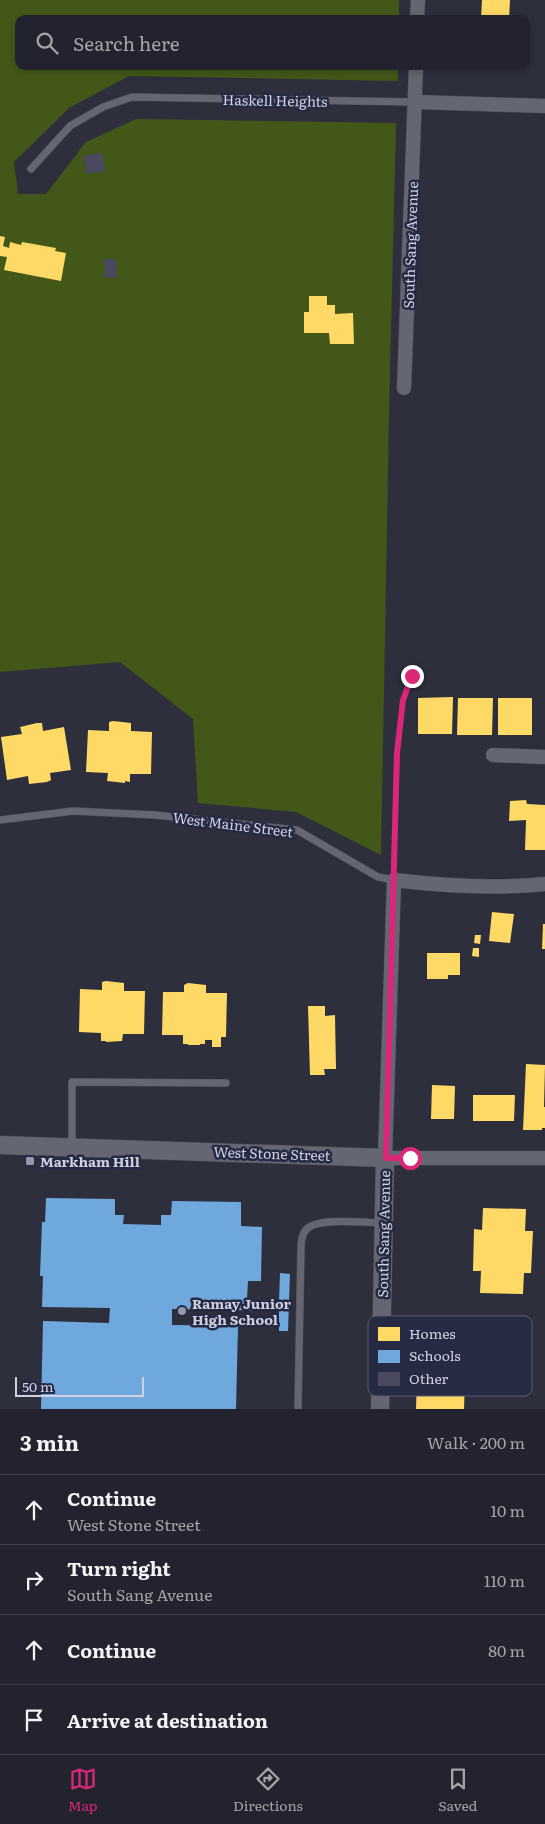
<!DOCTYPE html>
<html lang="en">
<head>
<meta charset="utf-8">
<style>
  :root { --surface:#22232e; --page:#2a2b36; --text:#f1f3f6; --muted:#a2a4aa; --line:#3f404a; --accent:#db2777 }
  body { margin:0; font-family:Literata,serif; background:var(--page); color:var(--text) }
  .scale { position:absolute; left:15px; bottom:12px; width:129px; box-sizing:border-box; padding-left:5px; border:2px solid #ced1e1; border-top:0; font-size:14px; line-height:18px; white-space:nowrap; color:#ced1e1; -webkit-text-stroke:4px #272a43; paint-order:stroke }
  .stop { position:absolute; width:15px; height:15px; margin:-11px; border:4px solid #db2777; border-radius:50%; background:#fff }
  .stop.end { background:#db2777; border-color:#fff; box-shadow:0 1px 5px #0008 }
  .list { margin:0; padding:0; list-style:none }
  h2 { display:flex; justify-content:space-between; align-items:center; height:65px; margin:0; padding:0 20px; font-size:21px }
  h2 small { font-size:16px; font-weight:400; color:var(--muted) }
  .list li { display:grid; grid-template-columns:32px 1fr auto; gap:15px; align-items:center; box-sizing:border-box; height:70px; padding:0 20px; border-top:1px solid var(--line) }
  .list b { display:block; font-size:19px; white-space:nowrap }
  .list p { margin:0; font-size:16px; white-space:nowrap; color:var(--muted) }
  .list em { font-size:16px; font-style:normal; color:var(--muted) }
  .icon { flex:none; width:28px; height:28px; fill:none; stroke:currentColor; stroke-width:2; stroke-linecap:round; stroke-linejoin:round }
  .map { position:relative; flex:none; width:545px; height:1409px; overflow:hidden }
  .search { position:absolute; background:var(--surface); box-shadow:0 2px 8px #0003; left:15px; right:15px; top:15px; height:55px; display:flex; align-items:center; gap:12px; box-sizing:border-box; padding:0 18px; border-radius:10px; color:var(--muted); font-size:19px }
  .sheet { height:345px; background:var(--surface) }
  nav { display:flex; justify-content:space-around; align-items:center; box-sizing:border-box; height:70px; border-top:1px solid var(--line); background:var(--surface); font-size:14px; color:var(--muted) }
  nav a { display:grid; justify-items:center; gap:2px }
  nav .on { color:var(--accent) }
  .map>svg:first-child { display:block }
  .forest { fill:#435818 }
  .homes { fill:#ffd966 }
  .schools { fill:#6fa8dc }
  .building { fill:#494a60 }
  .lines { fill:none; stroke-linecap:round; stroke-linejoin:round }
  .service-casing { stroke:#4b4d59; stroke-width:8 }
  .minor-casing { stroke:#4b4d59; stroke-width:15 }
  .tertiary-casing { stroke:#4b4d59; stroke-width:19 }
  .path { stroke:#666873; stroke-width:3; stroke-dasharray:4 4; stroke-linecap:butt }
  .service { stroke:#646671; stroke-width:7 }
  .minor { stroke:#646671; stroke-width:14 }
  .tertiary { stroke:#646671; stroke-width:18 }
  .route { stroke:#db2777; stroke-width:6 }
  .poi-dot { fill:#9698a8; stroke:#272a43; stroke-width:2 }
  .labels { text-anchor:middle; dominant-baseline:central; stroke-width:5; stroke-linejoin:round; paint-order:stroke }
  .street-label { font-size:14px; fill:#ced1e1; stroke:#272a43 }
  .poi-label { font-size:14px; font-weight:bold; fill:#ced1e1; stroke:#272a43; text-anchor:start }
  .key { fill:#272a43; stroke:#595c72; stroke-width:1 }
  .key-label { font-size:14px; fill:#ced1e1 }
</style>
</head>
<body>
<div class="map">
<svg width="545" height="1409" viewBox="0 0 545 1409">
  <rect width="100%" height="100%" fill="#2d2f3d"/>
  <polygon class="forest" points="0,0 399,0 399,19 19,19 19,66 398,66 398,81 129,76 69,108 14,162 18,194 46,194 86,142 136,119 396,123 389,415 381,855 296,812 198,803 193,719 120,662 0,672"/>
  <g class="homes">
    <polygon points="482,0 510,0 509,19 481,19"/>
    <polygon points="0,236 5,237 3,246 9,248 10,242 21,245 22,242 56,248 55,251 66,253 61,281 4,270 7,257 0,256"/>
    <polygon points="309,296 327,296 327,305 335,305 335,314 353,313 354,344 330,344 329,333 304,333 304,312 309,312"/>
    <polygon points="453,697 452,734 418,734 418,698"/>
    <polygon points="458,698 493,698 492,735 457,735"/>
    <rect x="498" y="698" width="34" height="37"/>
    <polygon points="113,721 131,723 131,731 152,732 151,774 130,774 130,782 125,781 125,783 107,781 108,773 86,772 88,730 109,731 109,722"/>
    <polygon points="37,723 42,723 43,731 64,727 71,770 50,773 51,780 47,782 29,784 28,776 7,780 1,737 22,734 20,727"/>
    <polygon points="526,800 527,804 545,805 545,850 525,850 526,820 509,821 510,801"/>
    <polygon points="492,912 514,914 510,943 489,941"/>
    <polygon points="543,924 545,924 545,949 542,949"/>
    <polygon points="475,935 481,935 480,944 474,943"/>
    <polygon points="473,948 479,948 479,957 472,956"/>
    <polygon points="427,953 460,953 460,975 448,975 448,979 427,979"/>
    <polygon points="106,981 124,983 124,991 145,991 144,1034 123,1034 122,1041 106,1042 106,1041 101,1041 101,1033 79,1032 80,989 102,990 102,982"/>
    <polygon points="188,983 206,985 206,993 227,993 226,1037 221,1037 221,1047 212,1047 212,1040 205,1040 205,1044 200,1044 200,1045 188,1045 188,1044 183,1044 183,1035 162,1035 163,992 184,992 184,985"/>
    <polygon points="308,1006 325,1006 325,1016 335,1015 336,1069 324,1069 325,1075 310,1075"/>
    <polygon points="526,1064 545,1065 544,1107 545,1107 545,1128 542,1128 542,1130 523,1130"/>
    <polygon points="432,1085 455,1086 454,1119 431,1119"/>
    <polygon points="473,1095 515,1095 514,1121 473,1121"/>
    <polygon points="483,1208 526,1209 525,1231 533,1231 531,1273 524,1273 523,1294 480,1293 481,1271 473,1271 474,1229 482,1230"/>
    <polygon points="418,1347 466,1348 464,1409 416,1409"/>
  </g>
  <polygon class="schools" points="46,1198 115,1199 115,1215 124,1215 123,1224 161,1225 161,1215 171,1215 172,1201 241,1202 241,1226 262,1227 261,1281 248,1281 247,1300 279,1301 280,1273 290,1274 288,1331 279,1331 279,1311 172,1309 172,1325 238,1326 236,1409 41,1409 43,1321 109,1323 110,1308 42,1307 43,1276 40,1276 42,1222 45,1222"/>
  <g class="building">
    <polygon points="102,153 105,171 86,174 84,155"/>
    <polygon points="104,259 116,259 117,278 105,278"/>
  </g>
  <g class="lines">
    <defs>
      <g id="service">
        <polyline points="31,169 70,126 103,107 132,97 415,102"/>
        <polyline points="0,820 73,811 155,815 297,830 378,877 394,880"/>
        <polyline points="72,1146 72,1082 226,1083"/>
        <path d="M298 1409 301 1247C301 1242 302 1236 305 1231 315 1216 366 1223 383 1223"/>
      </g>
      <g id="minor">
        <polyline points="417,19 418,0"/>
        <polyline points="416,102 545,106"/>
        <polyline points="404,388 416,66"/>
        <polyline points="493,755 545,757"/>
        <path d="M545 884C495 889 444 886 394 880L385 1158H545"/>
      </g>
      <polyline id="tertiary" points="0,1145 385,1158 380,1409"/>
    </defs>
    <use href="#service" class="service-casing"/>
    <use href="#minor" class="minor-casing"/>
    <use href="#tertiary" class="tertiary-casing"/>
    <polyline class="path" points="394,867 397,753 403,700 412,676"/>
    <use href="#service" class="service"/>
    <use href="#minor" class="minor"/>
    <use href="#tertiary" class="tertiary"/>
  </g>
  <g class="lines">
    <polyline class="route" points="410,1158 386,1158 397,753 403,700 412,676"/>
  </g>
  <g class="poi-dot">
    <rect x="25" y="1156" width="10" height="10" rx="2.5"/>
    <circle cx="182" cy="1311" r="5"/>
  </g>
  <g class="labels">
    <g class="street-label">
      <text transform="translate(275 100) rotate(1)">Haskell Heights</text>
      <text transform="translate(410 245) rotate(-88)">South Sang Avenue</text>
      <text transform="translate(233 824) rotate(7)">West Maine Street</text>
      <text transform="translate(272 1153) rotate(2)">West Stone Street</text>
      <text transform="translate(383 1234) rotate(-89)">South Sang Avenue</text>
    </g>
    <g class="poi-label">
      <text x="40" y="1161">Markham Hill</text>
      <text x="192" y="1303">Ramay Junior<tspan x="192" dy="16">High School</tspan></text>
    </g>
  </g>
  <rect x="368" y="1316" width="164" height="80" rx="8" class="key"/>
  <rect x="378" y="1327" width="22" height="14" fill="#ffd966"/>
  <rect x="378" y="1350" width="22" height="13" fill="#6fa8dc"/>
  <rect x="378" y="1372" width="22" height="14" fill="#494a60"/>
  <g class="key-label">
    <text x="409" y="1339">Homes</text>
    <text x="409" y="1361">Schools</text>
    <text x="409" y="1384">Other</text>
  </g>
</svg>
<div class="scale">50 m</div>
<div class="stop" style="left:410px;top:1158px"></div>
<div class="stop end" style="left:412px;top:676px"></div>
<div class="search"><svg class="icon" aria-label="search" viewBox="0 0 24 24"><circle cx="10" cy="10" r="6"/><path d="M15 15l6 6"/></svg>Search here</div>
</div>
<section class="sheet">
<h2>3 min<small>Walk · 200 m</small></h2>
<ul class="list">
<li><svg class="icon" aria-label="ahead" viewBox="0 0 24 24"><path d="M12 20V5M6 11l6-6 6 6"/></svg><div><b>Continue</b><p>West Stone Street</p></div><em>10 m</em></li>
<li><svg class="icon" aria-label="right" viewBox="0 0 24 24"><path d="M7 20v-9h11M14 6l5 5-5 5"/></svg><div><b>Turn right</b><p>South Sang Avenue</p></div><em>110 m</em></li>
<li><svg class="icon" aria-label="ahead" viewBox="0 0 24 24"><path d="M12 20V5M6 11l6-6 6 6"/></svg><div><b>Continue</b></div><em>80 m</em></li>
<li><svg class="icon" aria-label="arrive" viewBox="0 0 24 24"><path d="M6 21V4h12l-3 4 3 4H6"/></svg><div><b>Arrive at destination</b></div></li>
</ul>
</section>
<nav>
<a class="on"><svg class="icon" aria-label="map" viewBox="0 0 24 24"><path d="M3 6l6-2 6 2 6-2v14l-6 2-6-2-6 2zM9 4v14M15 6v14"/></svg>Map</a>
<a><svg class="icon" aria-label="directions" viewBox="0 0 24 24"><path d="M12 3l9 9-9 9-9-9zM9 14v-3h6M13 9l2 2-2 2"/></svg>Directions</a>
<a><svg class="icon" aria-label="saved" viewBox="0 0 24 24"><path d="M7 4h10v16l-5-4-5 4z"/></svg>Saved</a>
</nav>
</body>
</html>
